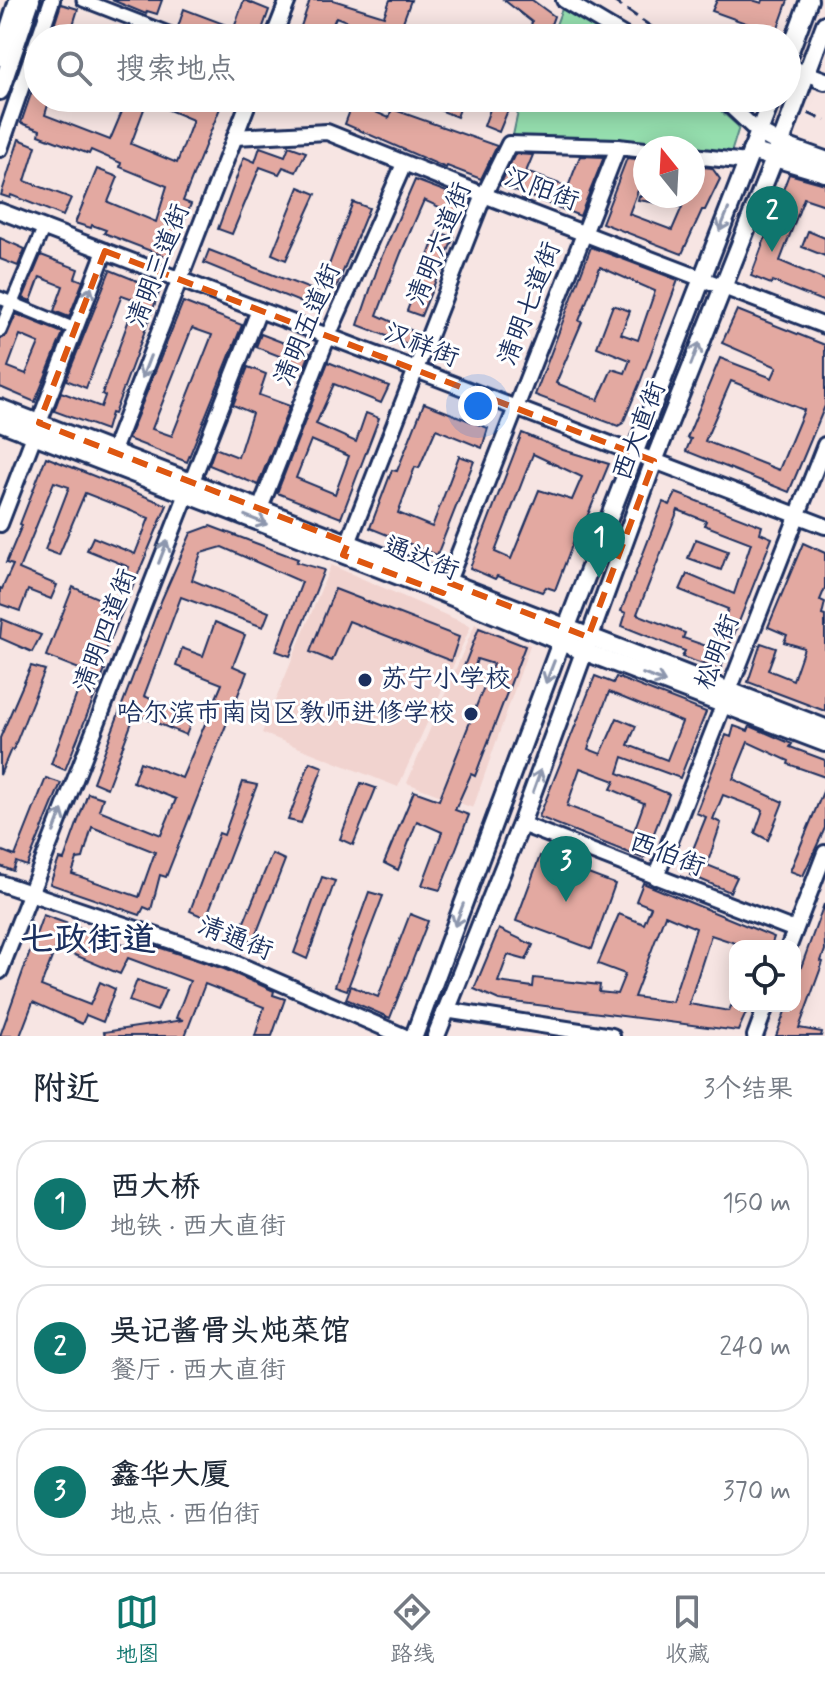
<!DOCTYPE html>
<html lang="zh">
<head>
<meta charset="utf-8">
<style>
  :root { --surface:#fff; --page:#f6f6f7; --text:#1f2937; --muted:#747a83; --line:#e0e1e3; --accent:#0f766e }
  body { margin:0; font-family:Mynerve,"LXGW WenKai TC",sans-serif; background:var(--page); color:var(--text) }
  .controls { position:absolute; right:24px; bottom:24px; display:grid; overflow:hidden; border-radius:16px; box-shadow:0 4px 20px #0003 }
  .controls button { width:72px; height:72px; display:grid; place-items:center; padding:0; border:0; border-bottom:2px solid var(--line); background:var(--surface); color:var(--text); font:40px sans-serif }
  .compass { position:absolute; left:633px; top:136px; width:72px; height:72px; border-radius:50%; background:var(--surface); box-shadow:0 4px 20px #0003; rotate:342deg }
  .you { position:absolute; left:478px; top:406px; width:28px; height:28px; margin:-20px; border:6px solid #fff; border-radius:50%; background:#1a73e8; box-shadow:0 0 0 12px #1a73e833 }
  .badge { display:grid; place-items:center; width:52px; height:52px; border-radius:50%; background:var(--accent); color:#fff; font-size:26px; font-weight:700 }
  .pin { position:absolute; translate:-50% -66px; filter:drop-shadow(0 2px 4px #0008) }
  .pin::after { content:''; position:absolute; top:42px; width:28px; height:24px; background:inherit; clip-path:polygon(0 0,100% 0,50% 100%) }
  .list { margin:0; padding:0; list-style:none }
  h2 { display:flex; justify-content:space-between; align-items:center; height:104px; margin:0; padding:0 32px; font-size:34px }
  h2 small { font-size:26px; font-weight:400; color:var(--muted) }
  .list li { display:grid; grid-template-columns:52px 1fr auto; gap:24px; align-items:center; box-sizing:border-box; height:128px; margin:0 16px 16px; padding:0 16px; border:2px solid var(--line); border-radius:32px }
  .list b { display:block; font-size:30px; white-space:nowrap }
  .list p { margin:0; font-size:26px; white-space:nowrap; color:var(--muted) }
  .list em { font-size:26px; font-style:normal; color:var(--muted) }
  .icon { flex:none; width:44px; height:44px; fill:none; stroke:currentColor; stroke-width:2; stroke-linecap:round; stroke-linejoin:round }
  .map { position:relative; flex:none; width:825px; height:1036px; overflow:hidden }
  .search { position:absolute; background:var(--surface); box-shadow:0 4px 20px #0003; left:24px; right:24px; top:24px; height:88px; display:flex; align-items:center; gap:20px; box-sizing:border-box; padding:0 28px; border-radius:44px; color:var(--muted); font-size:30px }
  .sheet { height:536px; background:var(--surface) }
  nav { display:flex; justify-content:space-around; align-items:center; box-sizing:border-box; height:112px; border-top:2px solid var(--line); background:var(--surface); font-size:22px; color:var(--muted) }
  nav a { display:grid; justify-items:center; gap:4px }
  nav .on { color:var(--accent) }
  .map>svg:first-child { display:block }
  .built { fill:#f1d3cf }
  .green { fill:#95deae; stroke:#588686; stroke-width:2 }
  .building { fill:#e3a9a1; stroke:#1b2f5e; stroke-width:2; fill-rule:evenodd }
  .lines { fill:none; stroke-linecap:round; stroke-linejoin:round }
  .minor-casing { stroke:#1b2f5e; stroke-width:17 }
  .tertiary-casing { stroke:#1b2f5e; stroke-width:20 }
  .secondary-casing { stroke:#1b2f5e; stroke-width:22 }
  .primary-casing { stroke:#1b2f5e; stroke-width:22 }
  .minor { stroke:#fff; stroke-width:11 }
  .tertiary { stroke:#fff; stroke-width:14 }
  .secondary { stroke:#fff; stroke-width:16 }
  .primary { stroke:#fff; stroke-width:16 }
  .rail { stroke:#1b2f5e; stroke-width:3; stroke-dasharray:12 6; stroke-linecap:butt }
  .primary-bridge-casing { stroke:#1b2f5e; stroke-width:22; stroke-linecap:butt }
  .primary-bridge { stroke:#fff; stroke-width:16 }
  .oneway { stroke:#8d97ae }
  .marked { fill:none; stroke:#de5710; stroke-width:6; stroke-dasharray:16 10; stroke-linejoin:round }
  .poi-dot { fill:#1b2f5e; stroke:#fff; stroke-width:3 }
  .labels { text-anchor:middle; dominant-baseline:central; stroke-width:6; stroke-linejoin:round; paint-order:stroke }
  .street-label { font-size:26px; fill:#1b2f5e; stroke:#fff }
  .poi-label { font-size:26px; fill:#1b2f5e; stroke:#fff; text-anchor:start }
  .district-label { font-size:34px; font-weight:bold; fill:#1b2f5e; stroke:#fff }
</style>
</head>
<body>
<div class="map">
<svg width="825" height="1036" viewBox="0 0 825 1036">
  <rect width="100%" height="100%" fill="#f7e5e3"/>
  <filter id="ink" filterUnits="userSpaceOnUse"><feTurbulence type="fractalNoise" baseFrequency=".0125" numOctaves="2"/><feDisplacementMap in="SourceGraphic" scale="16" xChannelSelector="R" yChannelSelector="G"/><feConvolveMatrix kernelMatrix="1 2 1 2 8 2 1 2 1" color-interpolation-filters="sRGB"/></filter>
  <g filter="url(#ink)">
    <g class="built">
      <polygon points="331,565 471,626 398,787 262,733"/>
      <polygon points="475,624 530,645 473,808 407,783"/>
    </g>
    <g class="green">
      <polygon points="562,9 616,38 551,38"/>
      <polygon points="521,98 706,98 739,127 731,153 619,142 512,140"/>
    </g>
    <g class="building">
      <polygon points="112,0 162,0 157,14 147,11 146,14"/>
      <polygon points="244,0 269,10 259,38 210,38 178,27 184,9 234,28"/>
      <polygon points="310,0 333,0 384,16 390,0 411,0 397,38 390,38 336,17 327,38 297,38"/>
      <polygon points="504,0 532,0 554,16 546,38 527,38 532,22"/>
      <polygon points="717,0 752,0 762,3 763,0 788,0 776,34 712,11"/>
      <polygon points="61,4 78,9 69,38 50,38"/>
      <polygon points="37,76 38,98 50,98 45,115 110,140 126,102 144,109 131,144 177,163 193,120 140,98 224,98 183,201 191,204 169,258 104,233 106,230 92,225 91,228 75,223 97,169 118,177 108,202 156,222 167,186 120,167 121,163 91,150 89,154 39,135 40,130 21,123"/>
      <polygon points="351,98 377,98 371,110 389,118 392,109 497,146 481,179 447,166 446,168 345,124 351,108"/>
      <polygon points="410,98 464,98 457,117"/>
      <polygon points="494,98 513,98 499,132 484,126"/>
      <polygon points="19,139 36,146 25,181 71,198 63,216 11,195 10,198 1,195"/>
      <polygon points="289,146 306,152 296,172 283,167 279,174 260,167 232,234 218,229 244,157 255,162 260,147 285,156"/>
      <polygon points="515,154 533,155 526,172 568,187 580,156 604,157 580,216 500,185"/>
      <polygon points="627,158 645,160 645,172 629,214 672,230 682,207 638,200 639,196 693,196 693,166 712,168 720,179 705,210 702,210 682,254 602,223"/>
      <polygon points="789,174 825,184 825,205 804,198 780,261 825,280 825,302 772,281 771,284 751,276"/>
      <polygon points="415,180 468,200 461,217 424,200 401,253 377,315 415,332 410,345 358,325 381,258"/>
      <polygon points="299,187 316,194 286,260 272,254"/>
      <polygon points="353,202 369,208 335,291 321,286"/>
      <polygon points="808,231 825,238 825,256 802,247"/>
      <polygon points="437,232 454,237 421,316 407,311"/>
      <polygon points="0,238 25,249 18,266 0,259"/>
      <path d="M591 247 678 280 641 380 623 423 618 426 535 395ZM600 267 655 291 638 340 621 334 630 311 613 305 597 347 630 360 625 373 612 369 598 400 556 383 582 322 579 321Z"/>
      <polygon points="209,250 318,292 312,307 204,263"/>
      <polygon points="41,255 78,269 75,278 83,281 69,317 54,311 63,286 40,277 31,301 23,298"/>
      <polygon points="110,270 160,290 114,414 111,413 106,430 54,411 61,392 101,407 105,396 102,394 136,300 122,295 86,388 66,380"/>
      <path d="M183 302 242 325 187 462 128 439ZM192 328 212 335 172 436 152 429Z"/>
      <path d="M737 310 825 345V406L789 492 686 451 691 439 687 438 720 358 772 378 777 367 722 343ZM731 381 804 410 779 470 705 441Z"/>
      <path d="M16 314 63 333 35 402 0 387V339L7 335ZM20 335 39 343 26 374 8 367Z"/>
      <polygon points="261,334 310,353 305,366 256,347"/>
      <path d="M328 362 389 386 381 403 334 384 316 424 356 442 366 413 379 418 341 518 277 493ZM311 440 349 456 335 494 296 478Z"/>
      <polygon points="248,367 266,374 259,395 290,406 258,485 209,465 215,448 238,457 252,413 233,405"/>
      <polygon points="424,403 488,428 482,448 436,429 419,468 415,467 398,513 432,527 459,456 474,461 437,555 370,528 392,470 397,471"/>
      <path d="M522 433 563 450 609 464 580 534 577 532 555 590 546 587 542 592 497 576 495 579 470 568ZM533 454 582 477 572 500 539 490 511 559 495 552Z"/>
      <polygon points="46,457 167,505 105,653 97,650 89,664 105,670 65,770 51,764 82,680 89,682 92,674 46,656 73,587 115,606 129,567 87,550 93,537 135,554 149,518 85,493 59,555 45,550 69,487 54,482 19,569 57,585 51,599 28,590 20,611 0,604 0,588 2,589 13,565 6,563 22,525 20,524"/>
      <path d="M676 493 762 526 760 533 772 538 720 670 682 657 685 651 622 626 626 613 621 611 663 502 670 505ZM678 510 706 521 704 525 751 543 734 594 687 574 680 590 728 609 712 648 683 638 685 633 637 614Z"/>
      <polygon points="210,526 298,559 296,562 324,570 290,656 276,651 302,582 222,547 201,553 192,580 269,612 263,627 181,597 144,696 193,717 186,735 135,714 107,788 93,782 162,599 191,533"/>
      <polygon points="696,539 728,551 721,570 688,558"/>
      <polygon points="803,543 825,553 825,588 820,600 825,602 822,615 825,616 825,711 748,682 761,643 776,648 768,670 793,680 804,648 784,642 787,635 768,627"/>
      <polygon points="335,589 459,637 451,661 349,621 332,661 310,652"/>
      <polygon points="2,619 41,635 32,652 0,638"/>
      <path d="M215 622 245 635 233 666 247 672 166 877 160 875 151 910 144 907 140 915 50 884 59 859 64 860 88 793 103 798 99 810 161 835 176 799 133 782 140 762 182 778 222 684 176 666 182 648 203 656ZM92 827 155 852 139 897 72 874 77 859 83 858Z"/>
      <polygon points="479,628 525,646 475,776 471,774 455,810 469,815 440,890 422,885 442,832 417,821 398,870 384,863 414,791 439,800 493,664 477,659 473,673 463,669"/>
      <polygon points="31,666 45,670 13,750 11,749 0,775 0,738"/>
      <path d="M595 676 613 683 616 677 706 712 680 778 623 757 618 773 669 794 644 859 539 817ZM609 692 682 722 667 760 628 745 636 726 617 718 601 754 588 749ZM580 768 615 781 611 789 644 803 634 831 567 806Z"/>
      <polygon points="734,726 748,731 750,726 792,744 790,747 825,760 825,777 788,764 789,761 748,742 733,779 783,802 768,840 755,833 763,810 723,795 713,819 721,823 707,865 737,877 730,892 690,875 696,863 689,859 706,817 696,813 726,735 731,737"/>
      <polygon points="310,762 323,767 301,823 288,820"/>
      <polygon points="46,778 61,783 27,866 16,862 13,871 0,866 0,850 15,856"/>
      <polygon points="243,782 257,785 206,918 190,911 219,833 224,835"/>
      <polygon points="361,783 376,788 353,845 340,839"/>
      <polygon points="825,787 825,828 803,876 790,871"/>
      <polygon points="272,854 285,860 253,942 239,934"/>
      <polygon points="540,856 615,884 592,949 516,921"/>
      <polygon points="322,877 335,881 307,959 294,953"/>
      <path d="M643 883 774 937 771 946H744L711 935 689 1004 729 1011 731 1006H749L738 1031 499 1000 474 989 499 929 533 945 526 960 508 955 498 982 533 987 534 978 600 985 599 992 617 994 625 974 598 964 619 914 644 924 651 907 636 901ZM665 915 696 928 672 1002 634 997Z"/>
      <polygon points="369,892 383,896 347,990 335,986"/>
      <polygon points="824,904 825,950 821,961 823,962 799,1028 822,1032 821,1036 776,1036 787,1006 795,1006 795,984"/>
      <polygon points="410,914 428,921 390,1018 346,999 351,986 378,997"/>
      <polygon points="43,915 143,951 146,943 224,969 274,991 273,995 285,999 272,1036 255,1036 264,1007 205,984 185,1036 105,1036 104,1032 183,1020 176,1018 190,981 128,958 120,974 56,947 41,986 90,1005 100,982 115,989 103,1022 86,1015 82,1024 33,1002 20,1036 0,1036"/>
      <polygon points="137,980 166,990 157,1011 129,1001"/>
    </g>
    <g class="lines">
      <defs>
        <g id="minor">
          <polyline points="83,0 181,38"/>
          <polyline points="0,298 75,329"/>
          <polyline points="0,331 44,227"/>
        </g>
        <g id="tertiary">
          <polyline points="564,0 628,38"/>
          <polyline points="39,38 52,0"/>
          <polyline points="273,38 288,0"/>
          <polyline points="722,98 758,132"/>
          <polyline points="235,137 327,132 484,195 825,326"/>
          <polyline points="0,149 38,39"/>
          <polyline points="693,156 747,162"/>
          <polyline points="0,211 825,526"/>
          <polyline points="113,451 250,98"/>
          <polyline points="261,506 328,336 404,164"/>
          <polyline points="0,524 105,251"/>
          <polyline points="345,551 484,195 509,144 618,147"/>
          <polyline points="445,589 618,147 645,150"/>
          <polyline points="521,824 795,930"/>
          <polyline points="656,877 825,445"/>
          <polyline points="0,883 228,960 403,1036"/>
          <polyline points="789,946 825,853"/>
          <polyline points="0,971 259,310"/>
          <polyline points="445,1010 612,1036"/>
          <polyline points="755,1036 766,1006"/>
        </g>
        <g id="secondary">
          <polyline points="0,57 18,0"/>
          <polyline points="787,67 825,81"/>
          <polyline points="0,91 31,0"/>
          <polyline points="758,132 780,144 825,160"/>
          <polyline points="751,151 825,173"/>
          <path d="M0 408C276 513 550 622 825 728"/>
          <polyline points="0,422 443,593 583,651 825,743"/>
        </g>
        <g id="primary">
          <polyline points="787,59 809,0"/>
          <polyline points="804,80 825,24"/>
          <polyline points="414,1036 561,642 772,98"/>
          <polyline points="436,1036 521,824 654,461 784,134"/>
        </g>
      </defs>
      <use href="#minor" class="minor-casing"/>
      <use href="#tertiary" class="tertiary-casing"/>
      <use href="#secondary" class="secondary-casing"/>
      <use href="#primary" class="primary-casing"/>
      <use href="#minor" class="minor"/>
      <use href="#tertiary" class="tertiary"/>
      <use href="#secondary" class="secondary"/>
      <use href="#primary" class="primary"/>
      <g class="rail">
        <polyline points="612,0 668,38"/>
        <polyline points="776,98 825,121"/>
      </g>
      <defs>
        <polyline id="primary-bridge" points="784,134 804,80"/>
      </defs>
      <use href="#primary-bridge" class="primary-bridge-casing"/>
      <use href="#primary-bridge" class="primary-bridge"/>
    </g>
    <defs><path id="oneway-shaft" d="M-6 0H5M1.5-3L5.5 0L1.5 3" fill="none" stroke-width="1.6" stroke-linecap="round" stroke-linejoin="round" transform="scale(2)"/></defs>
    <g class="oneway">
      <use href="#oneway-shaft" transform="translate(724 220) rotate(112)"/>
      <use href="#oneway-shaft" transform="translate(87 298) rotate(-69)"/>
      <use href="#oneway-shaft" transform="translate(695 354) rotate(-69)"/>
      <use href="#oneway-shaft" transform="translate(146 367) rotate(111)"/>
      <use href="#oneway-shaft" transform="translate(256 520) rotate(22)"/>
      <use href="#oneway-shaft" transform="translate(163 552) rotate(-69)"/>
      <use href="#oneway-shaft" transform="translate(550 672) rotate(111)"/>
      <use href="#oneway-shaft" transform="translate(654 678) rotate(21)"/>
      <use href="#oneway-shaft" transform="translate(537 781) rotate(-70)"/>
      <use href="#oneway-shaft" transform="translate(58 821) rotate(-69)"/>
      <use href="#oneway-shaft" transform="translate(459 915) rotate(111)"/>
    </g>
  </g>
  <path class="marked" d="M105 251 654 461 588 637 447 582 443 593 343 555 348 543 39 423Z"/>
  <g class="poi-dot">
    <circle cx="365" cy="680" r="8"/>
    <circle cx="471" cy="714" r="8"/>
  </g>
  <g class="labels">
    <g class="street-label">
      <text transform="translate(541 190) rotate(20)">汉阳街</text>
      <text transform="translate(440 244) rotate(-68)">清明六道街</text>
      <text transform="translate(159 266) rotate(-69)">清明三道街</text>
      <text transform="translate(530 304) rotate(-69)">清明七道街</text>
      <text transform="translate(308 325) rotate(-67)">清明五道街</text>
      <text transform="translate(421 346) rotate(21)">汉祥街</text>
      <text transform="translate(640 431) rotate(-69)">西大直街</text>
      <text transform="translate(421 559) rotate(21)">通达街</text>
      <text transform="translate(106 631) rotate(-69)">清明四道街</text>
      <text transform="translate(718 652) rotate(-69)">松明街</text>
      <text transform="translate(667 855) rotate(21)">西伯街</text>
      <text transform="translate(235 939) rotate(21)">清通街</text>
    </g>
    <g class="poi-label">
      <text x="381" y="680">苏宁小学校</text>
      <text x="455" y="714" text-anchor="end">哈尔滨市南岗区教师进修学校</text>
    </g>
    <g class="district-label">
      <text x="88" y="940">七政街道</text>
    </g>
  </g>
</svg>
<div class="controls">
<button><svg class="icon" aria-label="locate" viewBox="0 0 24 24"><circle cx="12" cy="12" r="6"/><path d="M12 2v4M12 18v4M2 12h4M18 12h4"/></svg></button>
</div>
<svg class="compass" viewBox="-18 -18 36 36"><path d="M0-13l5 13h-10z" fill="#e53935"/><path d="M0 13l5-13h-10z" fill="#747a83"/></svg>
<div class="you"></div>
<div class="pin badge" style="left:599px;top:578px">1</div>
<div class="pin badge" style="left:772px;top:252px">2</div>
<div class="pin badge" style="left:566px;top:902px">3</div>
<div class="search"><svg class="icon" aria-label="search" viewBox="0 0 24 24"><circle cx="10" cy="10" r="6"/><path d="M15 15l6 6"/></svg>搜索地点</div>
</div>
<section class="sheet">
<h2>附近<small>3个结果</small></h2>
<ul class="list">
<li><span class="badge">1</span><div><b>西大桥</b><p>地铁 · 西大直街</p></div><em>150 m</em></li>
<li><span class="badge">2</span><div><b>吴记酱骨头炖菜馆</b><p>餐厅 · 西大直街</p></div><em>240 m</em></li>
<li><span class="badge">3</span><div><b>鑫华大厦</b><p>地点 · 西伯街</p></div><em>370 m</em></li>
</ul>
</section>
<nav>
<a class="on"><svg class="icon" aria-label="map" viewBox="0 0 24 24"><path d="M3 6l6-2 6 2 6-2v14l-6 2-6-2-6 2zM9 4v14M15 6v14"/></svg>地图</a>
<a><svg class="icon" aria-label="directions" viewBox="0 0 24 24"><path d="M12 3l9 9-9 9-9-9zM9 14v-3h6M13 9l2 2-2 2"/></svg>路线</a>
<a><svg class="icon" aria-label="saved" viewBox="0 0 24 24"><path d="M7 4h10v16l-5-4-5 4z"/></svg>收藏</a>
</nav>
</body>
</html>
